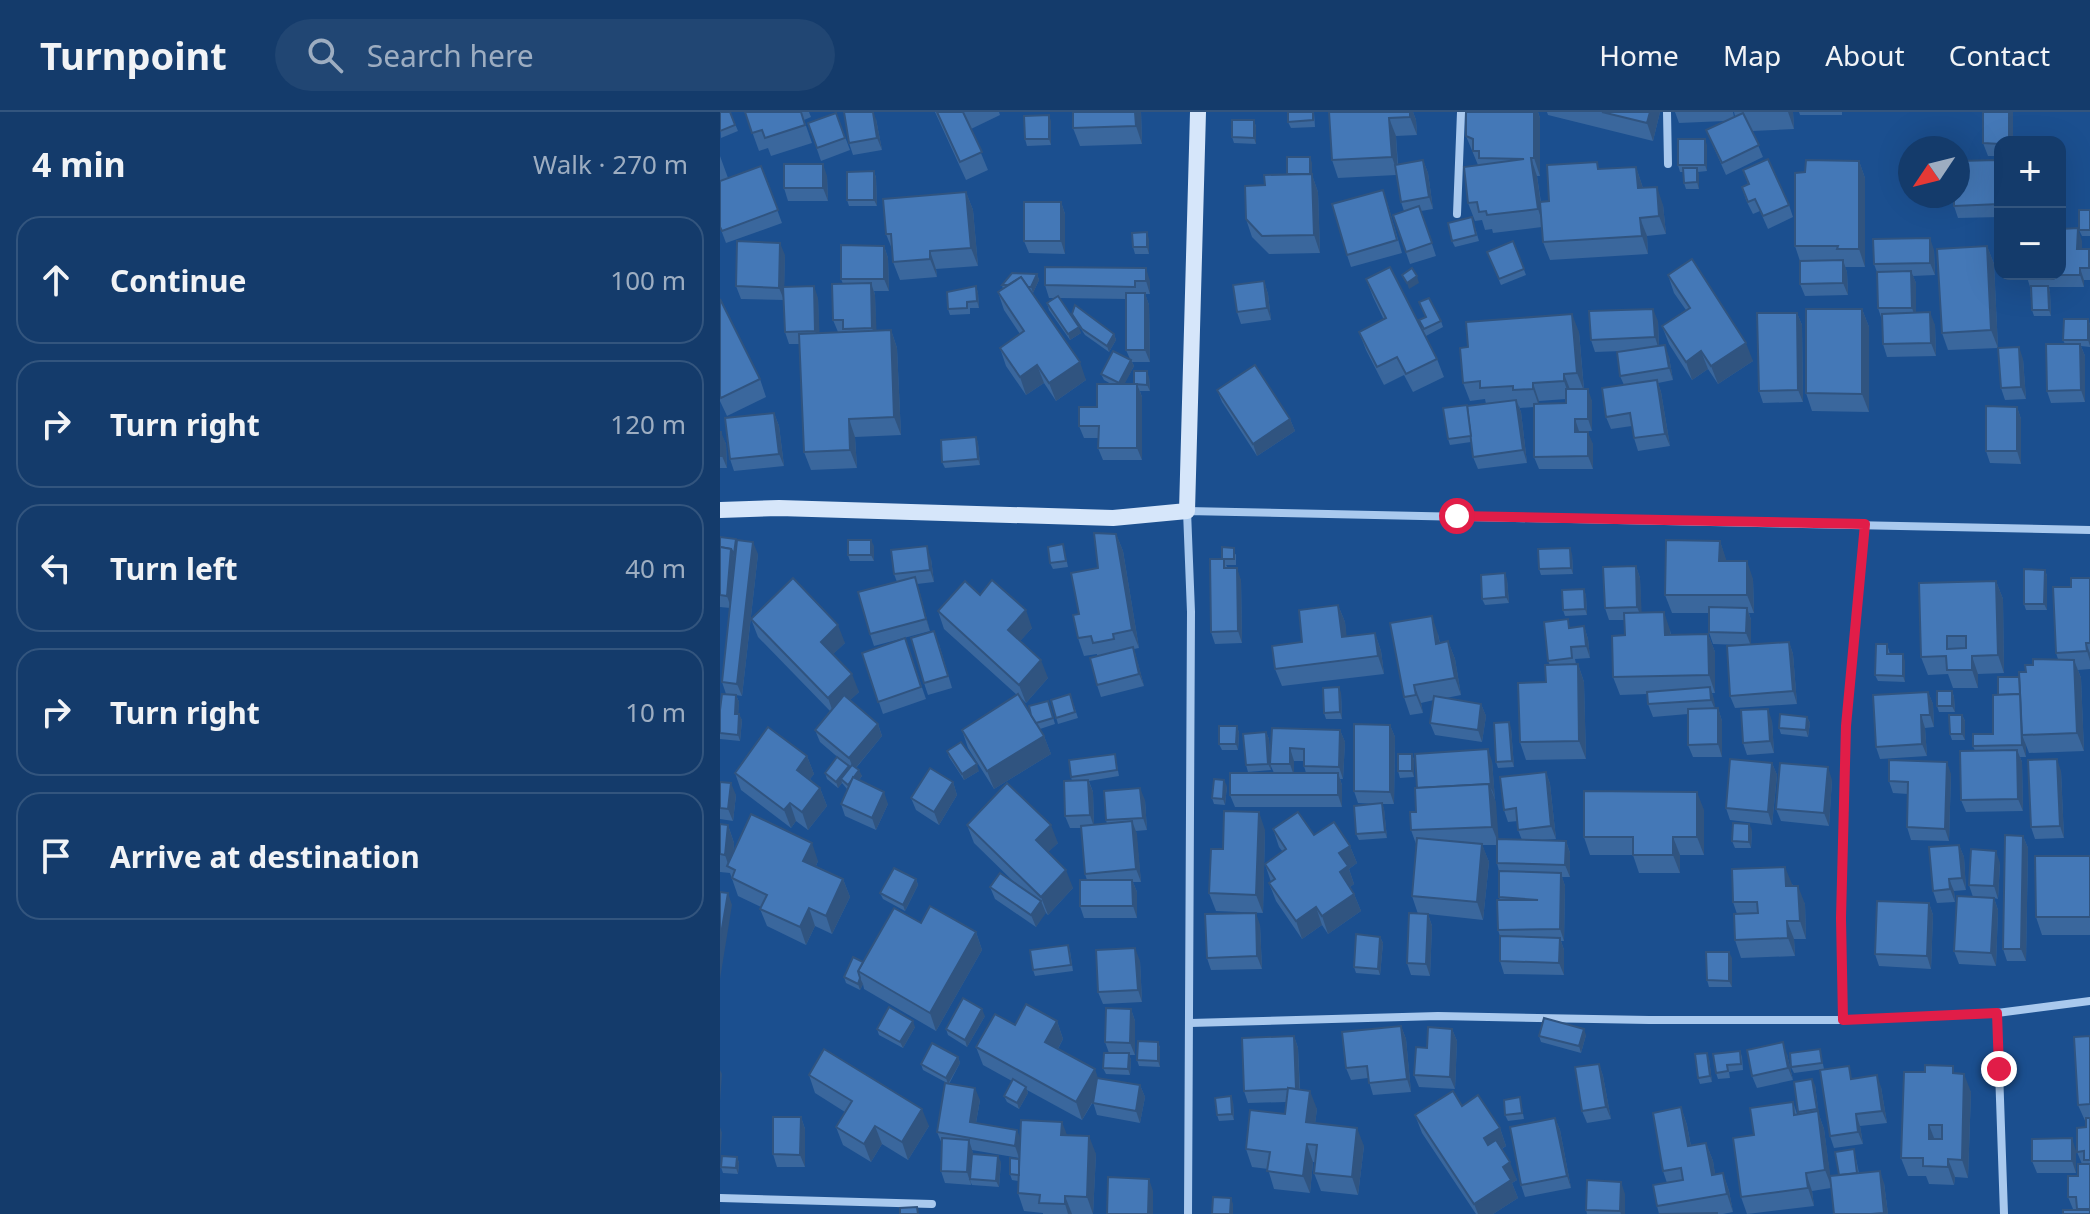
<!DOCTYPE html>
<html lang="en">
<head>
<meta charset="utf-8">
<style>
  :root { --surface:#143b6b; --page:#214673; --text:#f1f3f6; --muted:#9dadc1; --line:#33557e }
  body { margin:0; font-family:"Noto Sans",sans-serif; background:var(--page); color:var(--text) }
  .controls { position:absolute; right:24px; top:24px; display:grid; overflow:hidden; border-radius:16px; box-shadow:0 8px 32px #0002 }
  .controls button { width:72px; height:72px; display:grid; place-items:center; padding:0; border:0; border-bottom:2px solid var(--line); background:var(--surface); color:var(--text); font:40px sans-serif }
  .compass { position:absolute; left:1178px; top:24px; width:72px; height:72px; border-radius:50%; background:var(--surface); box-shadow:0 8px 32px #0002; rotate:235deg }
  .stop { position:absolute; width:24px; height:24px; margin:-18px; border:6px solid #e11d48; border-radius:50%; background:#fff }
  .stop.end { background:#e11d48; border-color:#fff; box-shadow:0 2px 8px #0008 }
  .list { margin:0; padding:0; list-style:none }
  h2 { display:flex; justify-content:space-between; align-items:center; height:104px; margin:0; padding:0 32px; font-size:34px }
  h2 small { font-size:26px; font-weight:400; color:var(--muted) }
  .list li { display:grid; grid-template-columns:52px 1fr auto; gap:24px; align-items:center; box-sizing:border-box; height:128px; margin:0 16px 16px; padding:0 16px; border:2px solid var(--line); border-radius:24px }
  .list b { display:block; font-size:30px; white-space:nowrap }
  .list em { font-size:26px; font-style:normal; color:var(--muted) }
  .icon { flex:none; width:44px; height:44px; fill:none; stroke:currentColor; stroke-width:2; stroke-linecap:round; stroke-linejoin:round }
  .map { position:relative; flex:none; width:1370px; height:1102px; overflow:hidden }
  header { display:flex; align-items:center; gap:48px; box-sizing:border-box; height:112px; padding:0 40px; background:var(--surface); border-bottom:2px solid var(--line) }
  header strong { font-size:38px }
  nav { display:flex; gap:44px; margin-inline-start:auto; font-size:28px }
  .search { width:560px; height:72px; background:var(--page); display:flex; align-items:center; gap:20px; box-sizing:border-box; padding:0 28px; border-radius:44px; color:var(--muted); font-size:30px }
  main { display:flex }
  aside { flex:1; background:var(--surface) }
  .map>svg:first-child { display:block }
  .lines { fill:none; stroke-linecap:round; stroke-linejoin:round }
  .street { stroke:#a9c9ee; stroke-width:8 }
  .secondary { stroke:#d6e6fa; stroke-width:16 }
  .wall { fill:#3a679d; fill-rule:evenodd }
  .shaded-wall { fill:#305480 }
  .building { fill:#4478b7; stroke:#305480; stroke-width:2; fill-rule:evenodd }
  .route { stroke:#e11d48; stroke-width:10 }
</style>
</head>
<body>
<header>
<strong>Turnpoint</strong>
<div class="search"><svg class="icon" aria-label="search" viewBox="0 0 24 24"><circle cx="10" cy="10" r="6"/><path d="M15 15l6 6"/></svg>Search here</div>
<nav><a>Home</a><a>Map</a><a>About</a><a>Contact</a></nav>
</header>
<main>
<aside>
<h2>4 min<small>Walk · 270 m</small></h2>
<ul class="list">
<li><svg class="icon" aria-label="ahead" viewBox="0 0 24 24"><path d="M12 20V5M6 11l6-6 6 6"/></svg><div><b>Continue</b></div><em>100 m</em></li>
<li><svg class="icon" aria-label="right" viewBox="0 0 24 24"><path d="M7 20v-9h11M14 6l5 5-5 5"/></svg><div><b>Turn right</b></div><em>120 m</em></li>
<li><svg class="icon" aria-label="left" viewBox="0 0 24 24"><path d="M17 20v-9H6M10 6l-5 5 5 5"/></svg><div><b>Turn left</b></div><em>40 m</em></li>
<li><svg class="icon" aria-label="right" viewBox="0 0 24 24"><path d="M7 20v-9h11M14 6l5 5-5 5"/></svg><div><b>Turn right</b></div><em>10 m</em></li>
<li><svg class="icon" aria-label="arrive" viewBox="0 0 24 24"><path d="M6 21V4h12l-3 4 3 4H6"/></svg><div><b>Arrive at destination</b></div></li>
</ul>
</aside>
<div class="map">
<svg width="1370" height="1102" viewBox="0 0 1370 1102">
  <rect width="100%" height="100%" fill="#1b4f8f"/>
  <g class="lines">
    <g class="street">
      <polyline points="947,0 948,52"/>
      <polyline points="737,102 741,0"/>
      <polyline points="1277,901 1284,1102"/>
      <polyline points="1123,908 1121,806 1126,614 1145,412"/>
      <polyline points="470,911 718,904 929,908 1123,908 1277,901 1370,889"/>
      <polyline points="0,1086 212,1092"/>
      <polyline points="468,1102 471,500 467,399 1370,418"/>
    </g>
    <polyline class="secondary" points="0,398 59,396 393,406 467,399 478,0"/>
  </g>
  <g class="wall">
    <polygon points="0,0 10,0 18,19 1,26"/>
    <polygon points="25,0 89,0 91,5 84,8 92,31 51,44 48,36 39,39"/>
    <polygon points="215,0 279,0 280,3 251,17 268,58 246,68"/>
    <polygon points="353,0 421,0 422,32 360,34 353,16"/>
    <polygon points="568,0 594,0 595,15 571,16 568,10"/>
    <polygon points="609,0 693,0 696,8 697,23 676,24 678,52 703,48 708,61 713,97 701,99 716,144 690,152 673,103 684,99 681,90 676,63 618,66 612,48"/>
    <polygon points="746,0 818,0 820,6 820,64 817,64 821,90 829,89 880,57 916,55 923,76 943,93 946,122 927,124 928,142 830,148 823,130 822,115 773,121 772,117 765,118 762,108 755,109 748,91 758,53 746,24"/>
    <polygon points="827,0 940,0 933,29 828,3"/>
    <polygon points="955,0 1013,0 1014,5 1015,4 1014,0 1073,0 1074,17 1032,19 1043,45 1006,63 986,18 1005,9 959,11"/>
    <polygon points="1079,0 1122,0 1122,3 1080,3"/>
    <polygon points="1263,0 1293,0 1293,30 1280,30 1280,44 1268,44 1263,31"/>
    <polygon points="116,1 130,38 101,49 88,11"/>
    <polygon points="156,7 162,38 133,43 129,31"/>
    <polygon points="534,8 536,15 536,32 514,31 512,25"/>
    <polygon points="331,9 331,33 307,34 305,27"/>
    <polygon points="987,33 987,59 978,60 979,77 966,77 964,71 963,60 960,60 958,53"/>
    <polygon points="0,44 8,66 41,54 62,111 6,131 0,115"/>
    <polygon points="1139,49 1145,66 1145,155 1125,155 1127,160 1128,183 1085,184 1080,172 1080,149 1075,134 1085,60"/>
    <polygon points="592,51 592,63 598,80 600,141 549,142 532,125 526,107 545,73"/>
    <polygon points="1280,53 1280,105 1238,106 1234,94"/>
    <polygon points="1023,58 1069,93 1073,105 1048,117 1040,99 1033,102 1026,88 1022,75 1028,72"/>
    <polygon points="154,59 156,66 157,94 129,94 127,88"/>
    <polygon points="107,64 108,89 68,89 64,76"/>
    <polygon points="246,80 253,98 258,154 216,157 217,165 180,168 173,150 172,137 166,122"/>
    <polygon points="341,90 345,102 345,142 309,141 304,129"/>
    <polygon points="667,90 682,141 631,155 627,143"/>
    <polygon points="1370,98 1370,124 1362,124 1359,118"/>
    <polygon points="754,112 759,129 735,135 732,129"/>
    <polygon points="429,127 429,142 415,142 413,135"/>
    <polygon points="793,129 806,163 781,173 767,140"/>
    <polygon points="1362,129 1362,137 1370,139 1370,168 1364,168 1364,175 1329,175 1330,180 1331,204 1314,204 1312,198 1310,175 1306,162"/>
    <polygon points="164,134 168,146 169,179 154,179 155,183 156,219 171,218 177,236 181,323 135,325 137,356 91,358 84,340 79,232 69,232 65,220 64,188 21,187 16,174 65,143 64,175 98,186 99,221 118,220 113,208 123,172 121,167"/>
    <polygon points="1267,134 1274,152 1278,236 1228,238 1222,221"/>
    <polygon points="1214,138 1215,163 1193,164 1196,171 1196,201 1215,213 1216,244 1167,245 1163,232 1162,208 1158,196 1157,160 1154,152"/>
    <polygon points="317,162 319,168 313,181 312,181 366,268 336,289 324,271 306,283 286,254 280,236 300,222 284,198 278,180 283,177 282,173"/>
    <polygon points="948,163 1033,249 998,272 988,257 972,268 949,232 942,214 966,198 954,181"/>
    <polygon points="646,167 717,247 724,265 693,280 684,263 664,273 646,238 639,220 664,208 653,185"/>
    <polygon points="430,169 430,182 425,182 429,193 430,250 412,250 414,254 404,272 414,272 429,265 430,279 420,279 422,285 422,348 383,348 378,336 378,326 364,326 359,314 377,295 391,272 384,268 381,262 410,247 406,238 406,187 339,186 361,221 350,228 329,198 327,191 336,186 329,186 325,173"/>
    <polygon points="544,169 548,182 551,208 521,212 517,200"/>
    <polygon points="256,174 258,181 259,196 250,196 250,202 230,203 228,197"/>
    <polygon points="0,187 40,267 46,285 7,304 0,289"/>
    <polygon points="1142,197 1149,215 1149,300 1092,299 1086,281"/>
    <polygon points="1077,201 1082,213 1083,290 1043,291 1039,279"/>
    <polygon points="352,202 394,222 396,228 389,240 365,223 355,208"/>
    <polygon points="1368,207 1370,213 1370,235 1361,234 1365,244 1365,290 1331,291 1327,279 1345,232 1343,228"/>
    <polygon points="721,209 723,215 706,224 701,215"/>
    <polygon points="938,209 939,234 949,245 953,268 938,271 941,280 950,334 918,339 914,326 912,314 891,317 886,305 904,273 900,264 902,239 875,240 871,228"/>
    <path d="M859 220 864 277 872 289V319H859V320L873 332V357H819L814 345V295L800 296 798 292 801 300 807 351 758 357 753 345 751 330 730 333 728 327 766 292 765 287 750 289 743 271ZM846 287V291L819 292V289Z"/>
    <polygon points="1303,247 1306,287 1285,288 1281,276"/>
    <polygon points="497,278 570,307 575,319 537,344 502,290"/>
    <polygon points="1297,295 1301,307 1301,352 1270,351 1266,339"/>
    <polygon points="54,301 59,314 64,354 14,359 10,347"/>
    <polygon points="0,320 6,332 7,356 0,356"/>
    <polygon points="256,325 258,331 260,353 225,356 222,350"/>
    <polygon points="396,422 403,439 419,536 414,537 424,574 381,585 377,573 377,542 364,544 358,526 359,502 378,456"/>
    <polygon points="0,425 16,427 17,431 38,442 22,584 16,583 19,590 18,602 22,608 20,629 0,627 0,598 6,582 2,570 10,496 0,495"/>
    <polygon points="1000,429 1006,449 1033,467 1034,501 1029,501 1031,508 1031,533 1069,530 1073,542 1077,592 1015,596 1010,584 1022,533 993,532 989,520 989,501 952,501 945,483"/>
    <polygon points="343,432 348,455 333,457 330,451"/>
    <polygon points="154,434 154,449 130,449 128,443"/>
    <polygon points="516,442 516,453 506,453 508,456 521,468 522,531 495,532 491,520 502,447"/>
    <polygon points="852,442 853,462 821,463 819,457"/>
    <polygon points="211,447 214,470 197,472 210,519 154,534 150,522 177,470 174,462"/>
    <polygon points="916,454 920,466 921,500 950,518 951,523 988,522 995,540 995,581 992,581 995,596 998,596 1002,609 1002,645 973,645 968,633 968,602 933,605 928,592 927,582 900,583 893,565 905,523 904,508 889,508 885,496"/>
    <polygon points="1325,458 1327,464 1327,498 1306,498 1304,492"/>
    <polygon points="1370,466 1370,557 1358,558 1361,566 1364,639 1309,641 1306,633 1306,645 1300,645 1302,650 1303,699 1246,700 1241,688 1255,639 1253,634 1273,622 1278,583 1306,560 1313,553 1338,547 1336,541 1351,475"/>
    <polygon points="787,467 789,491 765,493 762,487"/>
    <polygon points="1276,469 1283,487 1284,561 1258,562 1258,576 1233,576 1228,562 1208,563 1201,545"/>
    <polygon points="864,477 866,484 867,503 845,504 843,498"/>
    <polygon points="260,483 312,516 300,529 328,566 306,591 301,586 311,603 328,589 335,612 320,617 324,624 331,642 274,677 248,636 242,618 297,583 224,517 218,499"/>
    <polygon points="618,493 625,510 626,525 655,521 661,539 664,562 562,574 555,557"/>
    <polygon points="31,507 125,531 113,542 139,580 130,588 158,612 162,624 136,656 142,664 139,668 168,692 156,718 125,704 121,692 127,677 122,671 118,676 107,667 105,661 121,648 100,630 95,618 110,599 38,525"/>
    <polygon points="864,514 868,527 870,546 855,547 856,552 858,552 864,570 866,647 806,648 800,630 826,570 830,553 828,549 851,516"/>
    <polygon points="718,522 720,531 728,529 735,547 741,583 726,586 761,592 766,604 762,630 715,623 710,611 714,588 701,591 703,601 690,603 684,585"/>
    <polygon points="185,526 206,587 163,602 142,541"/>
    <polygon points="219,532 232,576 208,583 204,571"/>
    <polygon points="1167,532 1170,542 1185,549 1185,570 1158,569 1155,563"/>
    <polygon points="1232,579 1234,585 1235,600 1219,600 1217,594"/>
    <polygon points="1208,580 1213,592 1214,615 1205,616 1207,644 1160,647 1156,635"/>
    <polygon points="621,581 622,607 606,607 604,601"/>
    <polygon points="350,582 358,606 338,612 331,588"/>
    <polygon points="1242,603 1245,609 1245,628 1232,628 1230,622"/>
    <polygon points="1087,605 1090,611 1088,625 1061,622 1059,616"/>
    <polygon points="1052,609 1054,641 1027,643 1023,631"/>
    <polygon points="670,613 675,625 674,692 662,692 664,697 667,726 639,728 636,722 656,692 638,691 634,679"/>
    <polygon points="517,614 519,621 518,638 502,638 499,632"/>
    <path d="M552 616 620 618 625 630 623 667H620L622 673V695H515L510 683 554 661 550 652ZM574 649H584V654L586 661H574Z"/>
    <polygon points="791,616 794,655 778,656 776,650"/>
    <polygon points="546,620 549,627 551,658 528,660 526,653"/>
    <polygon points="227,639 259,659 244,668 229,645"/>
    <polygon points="395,642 399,664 369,669 373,680 374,713 387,712 386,708 425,688 427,718 416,719 421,770 413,770 417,780 417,806 364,806 360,794 367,768 365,762 361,716 350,716 345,704 352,669 351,665"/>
    <polygon points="692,642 694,648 694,665 680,666 678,659"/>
    <polygon points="87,644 94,662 90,667 100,676 107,694 88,718 76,709 71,716 21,678 15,661"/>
    <polygon points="772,649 778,727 802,728 798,718 798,709 788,710 784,698 826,660 830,672 836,727 822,728 846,729 850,741 850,765 842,765 845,774 844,829 841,829 844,838 844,863 784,862 780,849 780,824 778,818 780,788 779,785 779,759 777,751 777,733 762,733 769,750 763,808 708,802 712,814 710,864 691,863 687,851 698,802 692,784 696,732 691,718 696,700"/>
    <polygon points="1052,651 1057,663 1052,713 1010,708 1006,696"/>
    <polygon points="1341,659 1344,726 1315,727 1311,715"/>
    <polygon points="1231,662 1229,729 1191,728 1187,715 1188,682 1173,681 1169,669"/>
    <polygon points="1112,668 1109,714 1061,709 1056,697"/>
    <polygon points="0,670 16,683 13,709 0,707"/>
    <polygon points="233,670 237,683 219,713 196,698 191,686"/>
    <polygon points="507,674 505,693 494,692 492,686"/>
    <polygon points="984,698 984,743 960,743 960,761 919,761 913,743 870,743 864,725"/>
    <polygon points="0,712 8,713 14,731 13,742 98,749 96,754 123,767 130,785 112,822 95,814 86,833 47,814 40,797 41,795 18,784 10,761 0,760"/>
    <polygon points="247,713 338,731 328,740 353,776 328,803 325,800 316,815 275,787 270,775 296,772 254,731"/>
    <polygon points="553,717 594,723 630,734 637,751 629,757 634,772 630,775 634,782 641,799 608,822 602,813 582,827 556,789 549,771 551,770 545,752 563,740 559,735"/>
    <polygon points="545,718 543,801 496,799 489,781 503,737"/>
    <polygon points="1032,718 1031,736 1015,736 1012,729"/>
    <polygon points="1303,724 1308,736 1306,849 1287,849 1283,837"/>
    <polygon points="1239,733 1244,745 1246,778 1234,779 1235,790 1217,791 1213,779"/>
    <polygon points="1370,744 1370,823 1322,823 1316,805"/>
    <polygon points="1280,751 1278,787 1274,786 1278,798 1276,854 1239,852 1234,839 1253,785 1249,773"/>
    <polygon points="196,767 198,773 185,799 163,787 160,781"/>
    <polygon points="1072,772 1085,792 1086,827 1074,827 1075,844 1021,846 1015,828 1017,802 1013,790"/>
    <polygon points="1209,791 1213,803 1211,857 1159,854 1155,842"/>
    <polygon points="201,811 256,820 262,838 216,919 144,877 143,872 140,878 126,871 124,865 143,850"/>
    <polygon points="540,813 542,857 491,858 487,846"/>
    <polygon points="660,825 663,831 660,863 636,861 634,855"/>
    <polygon points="348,833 350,839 353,859 315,864 313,858"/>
    <polygon points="1012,846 1012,875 989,875 987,868"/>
    <polygon points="420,849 422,890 383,892 378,880"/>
    <polygon points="411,897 415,909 415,943 409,943 411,948 410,963 386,962 383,956 389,941 385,930"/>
    <polygon points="265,904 247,935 228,923 226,917"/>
    <polygon points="337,909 343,927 338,937 378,966 420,973 425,985 420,1011 377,1003 373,990 362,1008 307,978 308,981 299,997 287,990 284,984 292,969 263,953 256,935 295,913"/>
    <polygon points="681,914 686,927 691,980 653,983 648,966 631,968 626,956"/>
    <polygon points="195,915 183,936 159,923 157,917"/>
    <polygon points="732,917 737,929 735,977 699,975 694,963 707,936"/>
    <polygon points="866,923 861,941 821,930 819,924"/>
    <polygon points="574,924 578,936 580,977 597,997 595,1011 644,1034 638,1083 601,1079 594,1061 595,1050 593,1050 590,1081 554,1077 548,1057 532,1055 526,1037 565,1002 566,990 528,991 524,979"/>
    <polygon points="1370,924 1370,1102 1357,1098 1357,1097 1353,1097 1348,1085 1362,1052 1357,1040 1366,1015 1366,1011 1358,993"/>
    <polygon points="438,930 440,936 440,955 419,954 417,948"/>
    <polygon points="1100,937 1104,957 1074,961 1071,955"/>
    <polygon points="1020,939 1022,945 1023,958 1009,960 1010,966 998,967 996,961"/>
    <polygon points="1067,942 1073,968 1037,976 1032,964"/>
    <polygon points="238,945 240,951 229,972 260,988 256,1011 300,1027 347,1023 376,1042 373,1102 323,1102 323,1101 304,1099 298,1081 298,1069 292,1068 290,1062 299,1046 252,1038 253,1042 281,1050 279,1075 252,1073 251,1071 251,1073 225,1071 221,1059 222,1032 217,1020 227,971 203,958 201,952"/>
    <polygon points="989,947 992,970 980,972 978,966"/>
    <polygon points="879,952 883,964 891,1007 867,1011 862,999"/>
    <polygon points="1236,961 1251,980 1248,1066 1235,1065 1234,1073 1209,1072 1206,1064 1188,1064 1181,1046"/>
    <polygon points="89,963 209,1014 188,1048 162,1032 151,1050 123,1033 116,1015 125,1000 95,981"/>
    <polygon points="1133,966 1161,975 1167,1011 1140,1014 1143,1032 1114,1036 1110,1024"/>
    <polygon points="1095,973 1099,1003 1104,1017 1110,1064 1119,1063 1134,1037 1139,1061 1164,1071 1168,1102 1114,1102 1111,1076 1092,1079 1094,1094 1027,1102 1021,1085 1034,1023 1073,990 1077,1002 1079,1002 1078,1000"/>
    <polygon points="800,985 804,1007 788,1009 785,1003"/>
    <polygon points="513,990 514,1008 499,1009 497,1003"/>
    <polygon points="742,994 780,1016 786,1034 782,1037 797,1068 792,1071 798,1086 773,1102 756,1102 702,1021 695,1003"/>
    <polygon points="961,995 967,1013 971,1034 986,1031 993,1049 995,1063 1003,1061 1009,1079 1013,1100 1003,1102 939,1102 937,1094 947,1071 943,1059"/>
    <polygon points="81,1005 85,1017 85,1055 57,1055 53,1042"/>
    <polygon points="835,1006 840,1018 851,1076 805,1085 801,1073"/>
    <polygon points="1356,1039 1356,1061 1317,1061 1312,1049"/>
    <polygon points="17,1045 19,1051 18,1062 3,1061 1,1055"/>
    <polygon points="905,1082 905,1102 867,1102 866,1098"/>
  </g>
  <g class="shaded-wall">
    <polygon points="153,0 156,7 162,38 157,26"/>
    <polygon points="415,0 421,0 422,32 416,14"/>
    <polygon points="690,0 693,0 696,8 697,23 690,5"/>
    <polygon points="814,0 818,0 820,6 820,64 814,46"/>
    <polygon points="930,0 940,0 933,29 927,11"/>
    <polygon points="1068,0 1073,0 1074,17"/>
    <rect x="1289" y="0" width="4" height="30"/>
    <polygon points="329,3 331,9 331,33 329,27"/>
    <polygon points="669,6 676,24 678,63 672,45"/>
    <polygon points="534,8 536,15 536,32 534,26"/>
    <polygon points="985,27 987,33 987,59 985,53"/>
    <polygon points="590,45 592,51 592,63 598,80 600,141 594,123"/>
    <polygon points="811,46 817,64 824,115 818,97"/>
    <polygon points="703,48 708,61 713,97 709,85"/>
    <polygon points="1139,49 1145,66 1145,155 1139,137"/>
    <polygon points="103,52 107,64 108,89 103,76"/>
    <polygon points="916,55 922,73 924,94 918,76"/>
    <polygon points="977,56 979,62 979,77 977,70"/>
    <polygon points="154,59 156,66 157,94 154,88"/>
    <polygon points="937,75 943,93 946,122 939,104"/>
    <polygon points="246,80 253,98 258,154 251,136"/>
    <polygon points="341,90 345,102 345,142 341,129"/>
    <polygon points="920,106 927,124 928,142 922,124"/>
    <polygon points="1358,116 1362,129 1362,149 1357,137"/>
    <polygon points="427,120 429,127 429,142 427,135"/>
    <polygon points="1210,126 1214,138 1215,163 1210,151"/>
    <polygon points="60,131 65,143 64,188 59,176"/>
    <polygon points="164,134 168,146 169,179 164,167"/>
    <polygon points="1267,134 1274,152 1278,236 1271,218"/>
    <polygon points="210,139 216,157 217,165 210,147"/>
    <polygon points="1123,148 1127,160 1128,183 1123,171"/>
    <polygon points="426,156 430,169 430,182 426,169"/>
    <polygon points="1360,156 1364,168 1364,175 1360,163"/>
    <polygon points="1191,159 1196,171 1196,208 1192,196"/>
    <polygon points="317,162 319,168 313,181 311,175"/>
    <polygon points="697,164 699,171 689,177 687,171"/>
    <polygon points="544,169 548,182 551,208 547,196"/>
    <polygon points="151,171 155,183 157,229 152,216"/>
    <polygon points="94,174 98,186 100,231 95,219"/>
    <polygon points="256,174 258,181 259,196 257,189"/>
    <polygon points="1328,174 1330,180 1331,204 1329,198"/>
    <polygon points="425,181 429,193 430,250 425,238"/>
    <polygon points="933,197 938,209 939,238 935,225"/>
    <polygon points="1142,197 1149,215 1149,300 1142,282"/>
    <polygon points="1210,200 1215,213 1216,244 1211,231"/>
    <polygon points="1077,201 1082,213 1083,290 1078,278"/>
    <polygon points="852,202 859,220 864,279 857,261"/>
    <polygon points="1368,207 1370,213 1370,234 1368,228"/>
    <polygon points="359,215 361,221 350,228 348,222"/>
    <polygon points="171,218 177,236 181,323 174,305"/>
    <polygon points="394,222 396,228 389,240 387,234"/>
    <polygon points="1026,231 1033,249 998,272 991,254"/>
    <polygon points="1360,232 1365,244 1365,290 1361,278"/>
    <polygon points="945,233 949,245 953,268 949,256"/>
    <polygon points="1299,235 1303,247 1306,287 1301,275"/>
    <polygon points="981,239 988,257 972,268 966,250"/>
    <polygon points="411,248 414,254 402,277 399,271"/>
    <polygon points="360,250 366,268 336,289 329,271"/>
    <polygon points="317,253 324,271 306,283 300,265"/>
    <polygon points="427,259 429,265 430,279 427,273"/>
    <polygon points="844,262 851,280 850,287 844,269"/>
    <polygon points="937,268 941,280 950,334 945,322"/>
    <polygon points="813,271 819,289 819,294 813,277"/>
    <polygon points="417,272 422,285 422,348 417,336"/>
    <polygon points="868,277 872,289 872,319 868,307"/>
    <polygon points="796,288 801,300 807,351 803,338"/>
    <polygon points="1297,295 1301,307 1301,352 1297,339"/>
    <polygon points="54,301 59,314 64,354 59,342"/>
    <polygon points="129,307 135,325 137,356 130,338"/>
    <polygon points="570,307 575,319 537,344 533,332"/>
    <polygon points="855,307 859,319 859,333 855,320"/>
    <polygon points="1,320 6,332 7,356 2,344"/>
    <polygon points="868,320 873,332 873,357 868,344"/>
    <polygon points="256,325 258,331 260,353 258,347"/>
    <polygon points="396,422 403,439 419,536 412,518"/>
    <polygon points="151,428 154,434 154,449 151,443"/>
    <polygon points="1000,429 1006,447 1006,467 999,449"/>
    <polygon points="33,430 38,442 22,584 17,572"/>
    <polygon points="207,434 211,447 214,470 210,458"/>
    <polygon points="850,436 852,442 853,462 851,456"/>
    <polygon points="11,437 16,449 11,496 7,484"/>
    <polygon points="1027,449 1033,467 1034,501 1027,483"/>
    <polygon points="916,454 920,466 922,507 917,495"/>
    <polygon points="517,456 521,468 522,531 518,519"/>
    <polygon points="1325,458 1327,464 1327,498 1324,492"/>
    <polygon points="785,461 787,467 789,491 786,485"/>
    <polygon points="195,465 199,477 210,519 206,507"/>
    <polygon points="1276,469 1283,487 1284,561 1278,543"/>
    <polygon points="864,477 866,484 867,503 865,497"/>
    <polygon points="618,493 625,510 629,543 622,525"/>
    <polygon points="1027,496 1031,508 1031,534 1026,521"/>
    <polygon points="306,498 312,516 294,536 288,518"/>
    <polygon points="944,500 950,518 951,541 945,523"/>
    <polygon points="712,504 718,522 723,550 716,532"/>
    <polygon points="118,513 125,531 107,548 101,530"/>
    <polygon points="864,514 868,527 870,546 866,534"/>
    <polygon points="655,521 661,539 664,562 658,544"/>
    <polygon points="988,522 995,540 995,581 989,563"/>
    <polygon points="728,529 735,547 741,583 735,566"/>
    <polygon points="1069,530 1073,542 1077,592 1073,579"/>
    <polygon points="1366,531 1370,541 1370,549 1367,539"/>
    <polygon points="413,535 417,547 424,574 419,562"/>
    <polygon points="1250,536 1252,544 1258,562 1258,576 1252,558"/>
    <polygon points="1183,542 1185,549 1185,570 1183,564"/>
    <polygon points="321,548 328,566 306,591 299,573"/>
    <polygon points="1354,548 1361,566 1364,639 1357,621"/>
    <polygon points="858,552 864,570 866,647 859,629"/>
    <polygon points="132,562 139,580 114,603 108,586"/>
    <polygon points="694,573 701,591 703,601 696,583"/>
    <polygon points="619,575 621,581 622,607 620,600"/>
    <polygon points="990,575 994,587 996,600 991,588"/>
    <polygon points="1232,579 1234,585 1235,600 1232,594"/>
    <polygon points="1208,580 1213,592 1214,615 1210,603"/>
    <polygon points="1301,582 1302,623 1306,633 1306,645 1302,633"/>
    <polygon points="16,583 19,590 18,608 15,602"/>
    <polygon points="761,592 766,604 762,630 758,618"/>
    <polygon points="998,596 1002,609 1002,645 998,632"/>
    <polygon points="1048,597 1052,609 1054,641 1050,629"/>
    <polygon points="19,602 22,608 20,629 18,623"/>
    <polygon points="1201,603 1205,616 1207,644 1202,632"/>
    <polygon points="1242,603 1245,609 1245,628 1242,622"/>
    <polygon points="1087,605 1090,611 1088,625 1086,618"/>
    <polygon points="789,610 791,616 794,655 792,649"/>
    <polygon points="158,612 162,624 134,658 129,646"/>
    <polygon points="670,613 675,625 674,692 670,680"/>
    <polygon points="517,614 519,621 518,638 516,632"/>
    <polygon points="620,618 625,630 623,667 619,655"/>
    <polygon points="546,620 549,627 551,658 548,652"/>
    <polygon points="324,624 331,642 274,677 267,659"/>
    <polygon points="570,636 574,649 574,664 570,652"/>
    <polygon points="768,637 772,649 775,687 771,675"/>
    <polygon points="1297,638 1302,650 1303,699 1298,687"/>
    <polygon points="692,642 694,648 694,665 692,659"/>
    <polygon points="87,644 94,662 83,676 77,658"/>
    <polygon points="1337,647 1341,659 1344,726 1340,714"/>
    <polygon points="1227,650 1231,662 1229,729 1225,717"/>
    <polygon points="1052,651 1057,663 1052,713 1048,700"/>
    <polygon points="257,652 259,659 244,668 242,662"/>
    <polygon points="129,654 131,660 121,667 122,671 118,676 116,670"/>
    <polygon points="1108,655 1112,668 1109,714 1104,701"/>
    <polygon points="139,658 142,664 130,679 128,673"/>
    <polygon points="826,660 830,672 836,727 831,714"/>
    <polygon points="618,661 622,673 622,695 618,683"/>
    <polygon points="368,668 373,680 374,715 370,703"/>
    <polygon points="504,668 507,674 505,693 503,687"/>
    <polygon points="233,670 237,683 219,713 214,700"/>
    <polygon points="11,671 16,683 13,709 8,697"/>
    <polygon points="769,672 776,690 779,733 772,715"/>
    <polygon points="100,676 107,694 88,718 82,700"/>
    <polygon points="420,676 425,688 427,718 423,706"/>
    <polygon points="164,680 168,692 156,718 152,706"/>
    <polygon points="977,680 984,698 984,743 977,725"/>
    <polygon points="70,691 76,709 71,716 64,698"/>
    <polygon points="662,691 664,697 667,726 665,720"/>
    <polygon points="539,700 545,718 543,801 536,783"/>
    <polygon points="412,709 417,722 421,770 416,757"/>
    <polygon points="1029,712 1032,718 1031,736 1029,730"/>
    <polygon points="8,713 14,731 12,756 9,755 5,743"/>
    <polygon points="331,713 338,731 322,746 316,728"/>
    <polygon points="1303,724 1308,736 1306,849 1301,837"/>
    <polygon points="953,725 960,743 960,761 953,743"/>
    <polygon points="846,729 850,741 850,765 845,753"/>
    <polygon points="92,731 98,749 90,767 83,749"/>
    <polygon points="762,732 769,750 763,808 757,790"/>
    <polygon points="1239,733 1244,745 1246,778 1242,766"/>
    <polygon points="630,734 637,751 629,757 634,772 626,778 620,760 619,741"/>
    <polygon points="1276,739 1280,751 1278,787 1274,774"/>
    <polygon points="1065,755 1072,772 1072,792 1066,774"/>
    <polygon points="346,758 353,776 328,803 321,785"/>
    <polygon points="841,761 845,774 844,829 840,817"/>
    <polygon points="123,767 130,785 112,822 106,804"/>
    <polygon points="196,767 198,773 185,799 183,793"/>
    <polygon points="1229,767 1234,779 1235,790 1230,777"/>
    <polygon points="412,768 417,780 417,806 413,794"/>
    <polygon points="1078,774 1085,792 1086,827 1080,809"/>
    <polygon points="8,781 12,793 0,867 0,828"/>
    <polygon points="634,782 641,799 608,822 602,804"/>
    <polygon points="1274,786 1278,798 1276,854 1271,841"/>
    <polygon points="321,789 326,801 316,815 311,803"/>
    <polygon points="1209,791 1213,803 1211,857 1207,844"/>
    <polygon points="596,795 602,813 582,827 576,809"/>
    <polygon points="89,796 95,814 86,833 80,815"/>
    <polygon points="536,801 540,813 542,857 537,844"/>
    <polygon points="708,802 712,814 710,864 706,852"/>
    <polygon points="1067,809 1074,827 1075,844 1068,826"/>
    <polygon points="256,820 262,838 216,919 210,901"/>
    <polygon points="660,825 663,831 660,863 658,857"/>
    <polygon points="840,826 844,838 844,863 839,851"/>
    <polygon points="415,836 420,849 422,890 418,878"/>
    <polygon points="1009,840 1012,846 1012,875 1009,869"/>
    <polygon points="140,866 143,872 140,878 138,872"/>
    <polygon points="262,897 265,904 247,935 245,928"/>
    <polygon points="411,897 415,909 415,943 410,931"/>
    <polygon points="193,909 195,915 183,936 180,930"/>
    <polygon points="337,909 343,927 332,948 325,930"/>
    <polygon points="681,914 686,927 691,980 687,967"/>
    <polygon points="732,917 737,929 735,977 730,965"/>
    <polygon points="864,917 866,923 861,941 859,934"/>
    <polygon points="574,924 578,936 580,989 576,977"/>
    <polygon points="438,930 440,936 440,955 438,949"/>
    <polygon points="1063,930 1067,942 1073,968 1068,956"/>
    <polygon points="409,941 411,948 410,963 408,957"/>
    <polygon points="987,941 989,947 992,970 990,964"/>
    <polygon points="238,945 240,951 228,972 226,966"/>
    <polygon points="879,952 883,964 891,1007 886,995"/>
    <polygon points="375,957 381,975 362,1008 356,990"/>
    <polygon points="0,958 2,962 0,990"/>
    <polygon points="1244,962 1251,980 1248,1066 1242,1048"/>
    <polygon points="1157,963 1161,975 1167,1011 1162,999"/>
    <polygon points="1092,967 1095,973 1099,1003 1104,1017 1112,1076 1105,1058"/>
    <polygon points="420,973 425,985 420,1011 416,999"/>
    <polygon points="306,975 308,981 299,997 297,991"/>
    <polygon points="255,976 260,988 254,1022 250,1010"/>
    <polygon points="590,979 597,997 593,1027 586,1010"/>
    <polygon points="511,984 513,990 514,1008 512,1002"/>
    <polygon points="961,995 967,1013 974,1052 968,1034"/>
    <polygon points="202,997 209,1014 188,1048 182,1030"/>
    <polygon points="1136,1002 1140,1014 1143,1032 1138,1020"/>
    <polygon points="81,1005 85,1017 85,1055 80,1043"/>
    <polygon points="835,1006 840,1018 851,1076 847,1064"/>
    <polygon points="342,1010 349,1028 341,1023"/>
    <polygon points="1209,1013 1216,1031 1209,1027"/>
    <polygon points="155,1014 162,1032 151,1050 144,1032"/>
    <polygon points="0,1015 2,1021 0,1049"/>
    <polygon points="637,1016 644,1034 638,1083 632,1065"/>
    <polygon points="780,1016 786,1034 770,1044 764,1026"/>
    <polygon points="297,1018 302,1030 299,1046 295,1034"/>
    <polygon points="369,1024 376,1042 373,1102 367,1085"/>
    <polygon points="1352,1026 1356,1039 1356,1061 1352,1049"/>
    <polygon points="249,1028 253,1041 252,1067 250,1067 251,1073 247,1060"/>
    <polygon points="986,1031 993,1049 998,1081 992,1063"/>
    <polygon points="587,1032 593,1050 590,1081 583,1064"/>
    <polygon points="278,1044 281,1050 279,1075 276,1069"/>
    <polygon points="17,1045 19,1051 18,1062 16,1056"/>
    <polygon points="1228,1047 1235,1065 1234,1073 1228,1055"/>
    <polygon points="790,1050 797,1068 792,1071 798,1086 773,1102 758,1102 754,1092 783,1055"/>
    <polygon points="1160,1059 1164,1071 1168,1102 1165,1102"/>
    <polygon points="1003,1061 1009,1079 1013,1100 1007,1082"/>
    <polygon points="1086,1061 1092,1079 1094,1094 1088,1076"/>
    <polygon points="429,1067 433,1079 433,1102 428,1102"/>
    <polygon points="901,1070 905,1082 905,1102 901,1102 900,1099"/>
    <polygon points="345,1084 352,1102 348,1102 345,1092"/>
    <polygon points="511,1086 513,1092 513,1102 510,1102"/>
  </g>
  <g class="building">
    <polygon points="0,0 10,0 15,13 0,19"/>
    <polygon points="25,0 81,0 85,13 45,26 42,18 32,21"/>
    <polygon points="124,0 153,0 157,26 129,31"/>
    <polygon points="217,0 243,0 262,40 240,50"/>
    <polygon points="353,0 415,0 416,14 353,16"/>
    <polygon points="568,0 593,0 593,8 568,10"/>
    <polygon points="609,0 690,0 690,5 669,6 672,45 612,48"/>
    <polygon points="746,0 814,0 814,46 811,46 818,97 767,103 766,99 759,100 757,90 748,91 744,55 804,47 759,46 759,39 753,39 753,27 746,24"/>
    <polygon points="882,0 930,0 927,11"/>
    <polygon points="1263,0 1289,0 1289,30 1280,30 1280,32 1263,31"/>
    <polygon points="116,1 125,26 97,36 88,11"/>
    <polygon points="1023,1 1039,33 1002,51 986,18"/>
    <polygon points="329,3 329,27 305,27 304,4"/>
    <polygon points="512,8 534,8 534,26 512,25"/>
    <rect x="958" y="27" width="27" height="26"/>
    <rect x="567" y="45" width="23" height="17"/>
    <polygon points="1048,47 1069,93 1043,104 1035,87 1028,90 1022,75 1029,72 1023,58"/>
    <polygon points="703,48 709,85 681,90 675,53"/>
    <polygon points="1086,48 1139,49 1139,137 1117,137 1118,134 1075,134 1075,61 1085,60"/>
    <polygon points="1278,48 1280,92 1234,94 1234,84 1238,84 1238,49"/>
    <polygon points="877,50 878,57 916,55 918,76 937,75 939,104 920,106 922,124 823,130 820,90 829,89 827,53"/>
    <rect x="64" y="52" width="39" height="24"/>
    <polygon points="41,54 58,98 2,119 0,115 0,69"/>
    <polygon points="963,56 977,56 977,70 964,71"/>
    <polygon points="154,59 154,88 127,88 127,60"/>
    <polygon points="592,62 594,123 542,124 526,107 525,74 545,73 544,63"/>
    <polygon points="663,78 677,128 627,143 612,92"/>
    <polygon points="246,80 251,136 210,139 210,147 173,150 171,122 166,122 163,87"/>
    <rect x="304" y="90" width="37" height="39"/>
    <polygon points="699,94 712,131 686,140 673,103"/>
    <rect x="1359" y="98" width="11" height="20"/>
    <polygon points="752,105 756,123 732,129 728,111"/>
    <polygon points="1358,116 1357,137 1369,137 1369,156 1360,156 1360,163 1306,163 1340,162 1340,117"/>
    <polygon points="427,120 427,135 413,135 412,121"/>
    <polygon points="1210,126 1210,151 1154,152 1153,127"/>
    <polygon points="17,129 60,131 59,176 16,174"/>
    <polygon points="793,129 804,157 779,167 767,140"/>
    <polygon points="121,133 164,134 164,167 121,167"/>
    <polygon points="1267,134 1271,218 1222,221 1217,137"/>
    <polygon points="972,147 1026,231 991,254 981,239 966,250 942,214 970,196 948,163"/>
    <polygon points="1123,148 1123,171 1080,172 1080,149"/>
    <polygon points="325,155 426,156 426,169 415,169 415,175 325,173"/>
    <polygon points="670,155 717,247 686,262 677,245 657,255 639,220 666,206 646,167"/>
    <polygon points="692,156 697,164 687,171 682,163"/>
    <polygon points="1191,159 1192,196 1158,196 1157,160"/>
    <polygon points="292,161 317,162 311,175 308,175 301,165 288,173 282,173"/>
    <polygon points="301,165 360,250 329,271 317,253 300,265 280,236 304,219 278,180"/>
    <polygon points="544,169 547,196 517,200 513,173"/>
    <polygon points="151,171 152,216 123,217 123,208 113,208 112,172"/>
    <polygon points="94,174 95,219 65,220 63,175"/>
    <polygon points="256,174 257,189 247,190 247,196 228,197 227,180"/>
    <polygon points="1311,174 1328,174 1329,198 1312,198"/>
    <rect x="406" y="181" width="19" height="57"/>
    <polygon points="338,184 359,215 348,222 327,191"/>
    <polygon points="709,186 721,209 704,217 699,208 706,205 699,190"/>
    <polygon points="0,187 40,267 1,286 0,284"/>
    <polygon points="355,193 394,222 387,234 362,217 352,202"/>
    <polygon points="933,197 935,225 871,228 869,199"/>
    <polygon points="1086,197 1142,197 1142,282 1086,281"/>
    <polygon points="1210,200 1211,231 1163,232 1162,202"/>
    <polygon points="1037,201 1077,201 1078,278 1039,279"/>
    <polygon points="852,202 857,261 844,262 844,269 813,271 813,277 793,278 793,274 760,276 760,269 743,271 740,236 748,235 746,210"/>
    <polygon points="1344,207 1368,207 1368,228 1343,228"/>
    <polygon points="171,218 174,305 129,307 130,338 84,340 79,222"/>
    <polygon points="1326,232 1360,232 1361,278 1327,279"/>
    <polygon points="945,233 949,256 900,264 897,240"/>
    <polygon points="1299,235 1301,275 1281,276 1278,236"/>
    <polygon points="393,239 411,248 399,271 381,262"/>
    <polygon points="535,253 570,307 533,332 497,278"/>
    <polygon points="414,259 427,259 427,273 414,272"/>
    <polygon points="937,268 945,322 914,326 910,301 886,305 882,276"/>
    <polygon points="377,272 417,272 417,336 378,336 379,314 359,314 359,295 377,295"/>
    <polygon points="846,277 868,277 868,307 855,307 855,320 868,320 868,344 814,345 814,292 846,291"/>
    <polygon points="796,288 803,338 753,345 747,294"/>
    <polygon points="747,293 751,324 728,327 723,296"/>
    <polygon points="1266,294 1297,295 1297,339 1266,339"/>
    <polygon points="54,301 59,342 10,347 5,306"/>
    <polygon points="0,320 1,320 2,344 0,344"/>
    <polygon points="256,325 258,347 222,350 221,328"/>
    <polygon points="374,421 396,422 412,518 393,522 394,527 373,531 371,524 358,526 353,503 359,502 351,461 378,456"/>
    <polygon points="0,425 16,427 14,442 11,437 0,435"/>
    <polygon points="17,428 33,430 17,572 2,570"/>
    <rect x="128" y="428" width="23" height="15"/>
    <polygon points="946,428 1000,429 999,449 1027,449 1027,483 945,483"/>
    <polygon points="343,432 346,449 330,451 328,435"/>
    <polygon points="207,434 210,458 174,462 171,438"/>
    <polygon points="0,435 11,437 7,484 0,483"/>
    <polygon points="502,435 514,436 514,447 502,447"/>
    <polygon points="850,436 851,456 819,457 818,437"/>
    <polygon points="490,447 504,447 504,456 517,456 518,519 491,520"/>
    <polygon points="916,454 917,495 885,496 883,455"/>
    <polygon points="1304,457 1325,458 1324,492 1304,492"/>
    <polygon points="785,461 786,485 762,487 761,463"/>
    <polygon points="195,465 206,507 150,522 138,480"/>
    <polygon points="73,466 118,513 101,530 132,562 108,586 31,507"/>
    <polygon points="1351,466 1370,466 1370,531 1366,531 1367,539 1336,541 1333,475 1351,475"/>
    <polygon points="272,468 306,498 288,518 321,548 299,573 218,499 245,469 260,483"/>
    <path d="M1276 469 1278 543 1252 544V558H1227L1226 544 1201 545 1199 471ZM1227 524H1246V536L1227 537Z"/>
    <polygon points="864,477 865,497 843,498 842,478"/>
    <polygon points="618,493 622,525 655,521 658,544 555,557 552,534 582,530 579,498"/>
    <polygon points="989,495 1027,496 1026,521 989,520"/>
    <polygon points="944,500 945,523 988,522 989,563 893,565 892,524 905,523 904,501"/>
    <polygon points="712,504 716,532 728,529 735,566 694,573 696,583 684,585 670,511"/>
    <polygon points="848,507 849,516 864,514 866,534 851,535 852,546 828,549 824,510"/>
    <polygon points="214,519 228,564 204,571 191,526"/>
    <polygon points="185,526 201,575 158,590 142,541"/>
    <polygon points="1069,530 1073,579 1010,584 1007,534"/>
    <polygon points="1156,532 1167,532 1167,542 1183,542 1183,564 1155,563"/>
    <polygon points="413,535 419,562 377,573 370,546"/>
    <polygon points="1313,547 1354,548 1357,621 1302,623 1299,560 1306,560 1305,553 1313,553"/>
    <polygon points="858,552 859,629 800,630 798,571 826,570 825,553"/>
    <polygon points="1278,565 1299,565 1300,582 1278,583"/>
    <polygon points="619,575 620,600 604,601 603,576"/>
    <polygon points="990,575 991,588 928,592 927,580"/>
    <rect x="1217" y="579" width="15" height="15"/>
    <polygon points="1208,580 1210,603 1201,603 1202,632 1156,635 1153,583"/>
    <polygon points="2,582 16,583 15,602 19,602 18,623 0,621 0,598"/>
    <polygon points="298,582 324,624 267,659 242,618"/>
    <polygon points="350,582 355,600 336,606 331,588"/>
    <polygon points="1300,582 1302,633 1253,634 1253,622 1273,622 1273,583"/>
    <polygon points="124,583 158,612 129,646 95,618"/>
    <polygon points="714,584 761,592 758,618 710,611"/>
    <polygon points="328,589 333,606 316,611 311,603 309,594"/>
    <polygon points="998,596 998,632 968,633 968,597"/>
    <polygon points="1048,597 1050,629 1023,631 1021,598"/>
    <polygon points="1060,602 1087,605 1086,618 1059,616"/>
    <polygon points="1229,603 1242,603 1242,622 1230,622"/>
    <polygon points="789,610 792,649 776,650 774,611"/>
    <polygon points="634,612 670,613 670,680 634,679"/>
    <polygon points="499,614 517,614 516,632 499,632"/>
    <polygon points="48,615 87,644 77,658 100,676 82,700 70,691 64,698 15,661"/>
    <polygon points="552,616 620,618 619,655 584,654 584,637 570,636 570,652 550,652"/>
    <polygon points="546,620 548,652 526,653 523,622"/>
    <polygon points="241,630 257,652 242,662 227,639"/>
    <polygon points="768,637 771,675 769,672 697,676 695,642"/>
    <polygon points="1297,638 1298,687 1241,688 1240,639"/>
    <polygon points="395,642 397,658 351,665 349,648"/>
    <rect x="678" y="642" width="14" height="17"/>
    <polygon points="117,645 129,654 116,670 105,661"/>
    <polygon points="1010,647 1052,651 1048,700 1006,696"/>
    <polygon points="1337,647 1340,714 1311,715 1308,648"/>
    <polygon points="1169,648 1227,650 1225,717 1187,715 1188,670 1169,669"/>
    <polygon points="1060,651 1108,655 1104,701 1056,697"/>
    <polygon points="132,653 139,658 128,673 121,667"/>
    <polygon points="210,656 233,670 214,700 191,686"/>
    <polygon points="826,660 831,714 798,718 796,696 784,698 780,665"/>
    <rect x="510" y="661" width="108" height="22"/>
    <polygon points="133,665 164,680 152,706 121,692"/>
    <polygon points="494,667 504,668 503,687 492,686"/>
    <polygon points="368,668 370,703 345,704 344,669"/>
    <polygon points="0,670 11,671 8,697 0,696"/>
    <polygon points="287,671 331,713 316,728 346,758 321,785 247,713"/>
    <polygon points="769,672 772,715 691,718 690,700 696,700 695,676"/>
    <polygon points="420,676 423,706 386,708 384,679"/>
    <polygon points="864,679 977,680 977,725 953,725 953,743 913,743 913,725 864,725"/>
    <polygon points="662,691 665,720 636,722 634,694"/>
    <polygon points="504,699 539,700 536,783 489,781 491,737 503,737"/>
    <polygon points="578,700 594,723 614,710 630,734 619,741 628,754 620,760 634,782 602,804 596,795 576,809 549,771 555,767 545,752 566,737 553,717"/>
    <polygon points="31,702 92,731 83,749 123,767 106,804 89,796 80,815 40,797 47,783 12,766 15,758 7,754"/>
    <polygon points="412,709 416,757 365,762 361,714"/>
    <polygon points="1013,711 1029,712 1029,730 1012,729"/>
    <polygon points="0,712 8,713 5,743 0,742"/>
    <polygon points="1285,723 1303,724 1301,837 1283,837"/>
    <polygon points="697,726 762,732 757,790 692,784"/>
    <polygon points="777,727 846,729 845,753 777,751"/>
    <polygon points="1239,733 1242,766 1229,767 1230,777 1213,779 1209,735"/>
    <polygon points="1251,737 1276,739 1274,774 1249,773"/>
    <polygon points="1315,744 1370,744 1370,805 1316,805"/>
    <polygon points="1065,755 1066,774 1078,774 1080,809 1067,809 1068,826 1015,828 1014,802 1038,801 1037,790 1013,790 1012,757"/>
    <polygon points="174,756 196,767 183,793 160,781"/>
    <polygon points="779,759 841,761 840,817 778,818 777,788 818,788 779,785"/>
    <polygon points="280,761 321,789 311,803 270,775"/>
    <polygon points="360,768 412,768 413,794 360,794"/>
    <polygon points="0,780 8,781 0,828"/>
    <polygon points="1237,784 1274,786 1271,841 1234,839"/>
    <polygon points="1157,789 1209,791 1207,844 1155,842"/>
    <polygon points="210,794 256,820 210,901 138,859 174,796 201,811"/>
    <polygon points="536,801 537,844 487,846 485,802"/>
    <polygon points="689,801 708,802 706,852 687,851"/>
    <polygon points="636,822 660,825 658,857 634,855"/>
    <polygon points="780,824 840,826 839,851 780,849"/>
    <polygon points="348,833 351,853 313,858 310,838"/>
    <polygon points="415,836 418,878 378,880 376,838"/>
    <polygon points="986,840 1009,840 1009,869 987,868"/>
    <polygon points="133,845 143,850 138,859 140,866 138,872 124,865"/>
    <polygon points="243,886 262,897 245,928 226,917"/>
    <polygon points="306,892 337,909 325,930 375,957 356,990 256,935 275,902 295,913"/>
    <polygon points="169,895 193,909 180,930 157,917"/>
    <polygon points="386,896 411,897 410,931 385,930"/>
    <polygon points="824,906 864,917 859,934 819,924"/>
    <polygon points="681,914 687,967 649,971 647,954 626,956 622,920"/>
    <polygon points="708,915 732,917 730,965 694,963 696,935 707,936"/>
    <polygon points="574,924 576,977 568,976 568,977 524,979 522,926"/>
    <polygon points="1370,924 1370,992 1358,993 1354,925"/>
    <polygon points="418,929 438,930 438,949 417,948"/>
    <polygon points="1063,930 1068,956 1032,964 1027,938"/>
    <polygon points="212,931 238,945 226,966 201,952"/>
    <polygon points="104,937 202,997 182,1030 155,1014 144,1032 116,1015 132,989 89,963"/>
    <polygon points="1100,937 1102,951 1071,955 1070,941"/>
    <polygon points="1020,939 1021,952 1007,953 1008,959 996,961 993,942"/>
    <polygon points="384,941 409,941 408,957 383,956"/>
    <polygon points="987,941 990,964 978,966 975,942"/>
    <polygon points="879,952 886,995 862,999 855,955"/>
    <path d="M1205 953 1233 954V961L1244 962 1242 1048 1228 1047V1055L1203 1054V1046H1181L1184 960H1205ZM1209 1013H1222V1027H1209Z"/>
    <polygon points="1129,954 1131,967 1157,963 1162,999 1136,1002 1138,1020 1110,1024 1100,958"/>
    <polygon points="377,966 420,973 416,999 373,991"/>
    <polygon points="293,967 306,975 297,991 284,984"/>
    <polygon points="1092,967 1097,997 1078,1000 1074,970"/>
    <polygon points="225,971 255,976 250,1010 297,1018 295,1034 217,1020"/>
    <polygon points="568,976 590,979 586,1010 637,1016 632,1065 594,1061 597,1033 587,1032 583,1064 547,1059 550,1040 526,1037 530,998 565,1002"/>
    <polygon points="733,979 742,994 758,983 780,1016 764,1026 768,1033 776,1028 790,1050 783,1055 791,1068 754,1092 695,1003"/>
    <polygon points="511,984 512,1002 497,1003 495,986"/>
    <polygon points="800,985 802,1001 785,1003 784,988"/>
    <polygon points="1073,990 1074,1003 1098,999 1105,1058 1086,1061 1088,1076 1021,1085 1013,1026 1034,1023 1030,996"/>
    <polygon points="961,995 968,1034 986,1031 992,1063 1003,1061 1007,1082 937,1094 933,1073 963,1068 961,1056 943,1059 933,1001"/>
    <polygon points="53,1005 81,1005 80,1043 53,1042"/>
    <polygon points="835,1006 847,1064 801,1073 790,1015"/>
    <polygon points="1366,1006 1370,1006 1370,1048 1364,1048 1364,1039 1357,1040 1357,1016 1366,1015"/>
    <polygon points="301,1008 342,1010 341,1023 369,1024 367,1085 345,1084 345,1092 319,1091 320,1083 298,1081"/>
    <polygon points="222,1026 249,1028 247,1060 221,1059"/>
    <polygon points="1352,1026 1352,1049 1312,1049 1312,1027"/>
    <polygon points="1134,1037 1137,1061 1119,1063 1115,1040"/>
    <polygon points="252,1042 278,1044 276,1069 250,1067"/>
    <polygon points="2,1044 17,1045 16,1056 1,1055"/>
    <polygon points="290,1046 299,1047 299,1063 290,1062"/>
    <polygon points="1358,1052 1370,1052 1370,1097 1357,1097 1356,1085 1348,1085 1348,1064 1358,1064"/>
    <polygon points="1160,1059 1164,1101 1151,1102 1114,1102 1110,1064"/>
    <polygon points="388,1065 429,1067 428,1102 387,1102"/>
    <polygon points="867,1068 901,1070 900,1099 866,1098"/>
    <polygon points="493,1085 511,1086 510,1102 492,1102"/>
    <polygon points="197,1095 198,1102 180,1102 180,1096"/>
    <rect x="1343" y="1098" width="27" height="4"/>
    <polygon points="997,1101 997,1102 939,1102"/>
  </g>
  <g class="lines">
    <polyline class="route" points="737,404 1145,412 1126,614 1121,806 1123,908 1277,901 1279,957"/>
  </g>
</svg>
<div class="controls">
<button>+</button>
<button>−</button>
</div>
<svg class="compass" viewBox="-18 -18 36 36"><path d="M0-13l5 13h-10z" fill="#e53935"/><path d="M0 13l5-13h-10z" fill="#9dadc1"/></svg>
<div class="stop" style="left:737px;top:404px"></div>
<div class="stop end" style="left:1279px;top:957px"></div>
</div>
</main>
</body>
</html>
